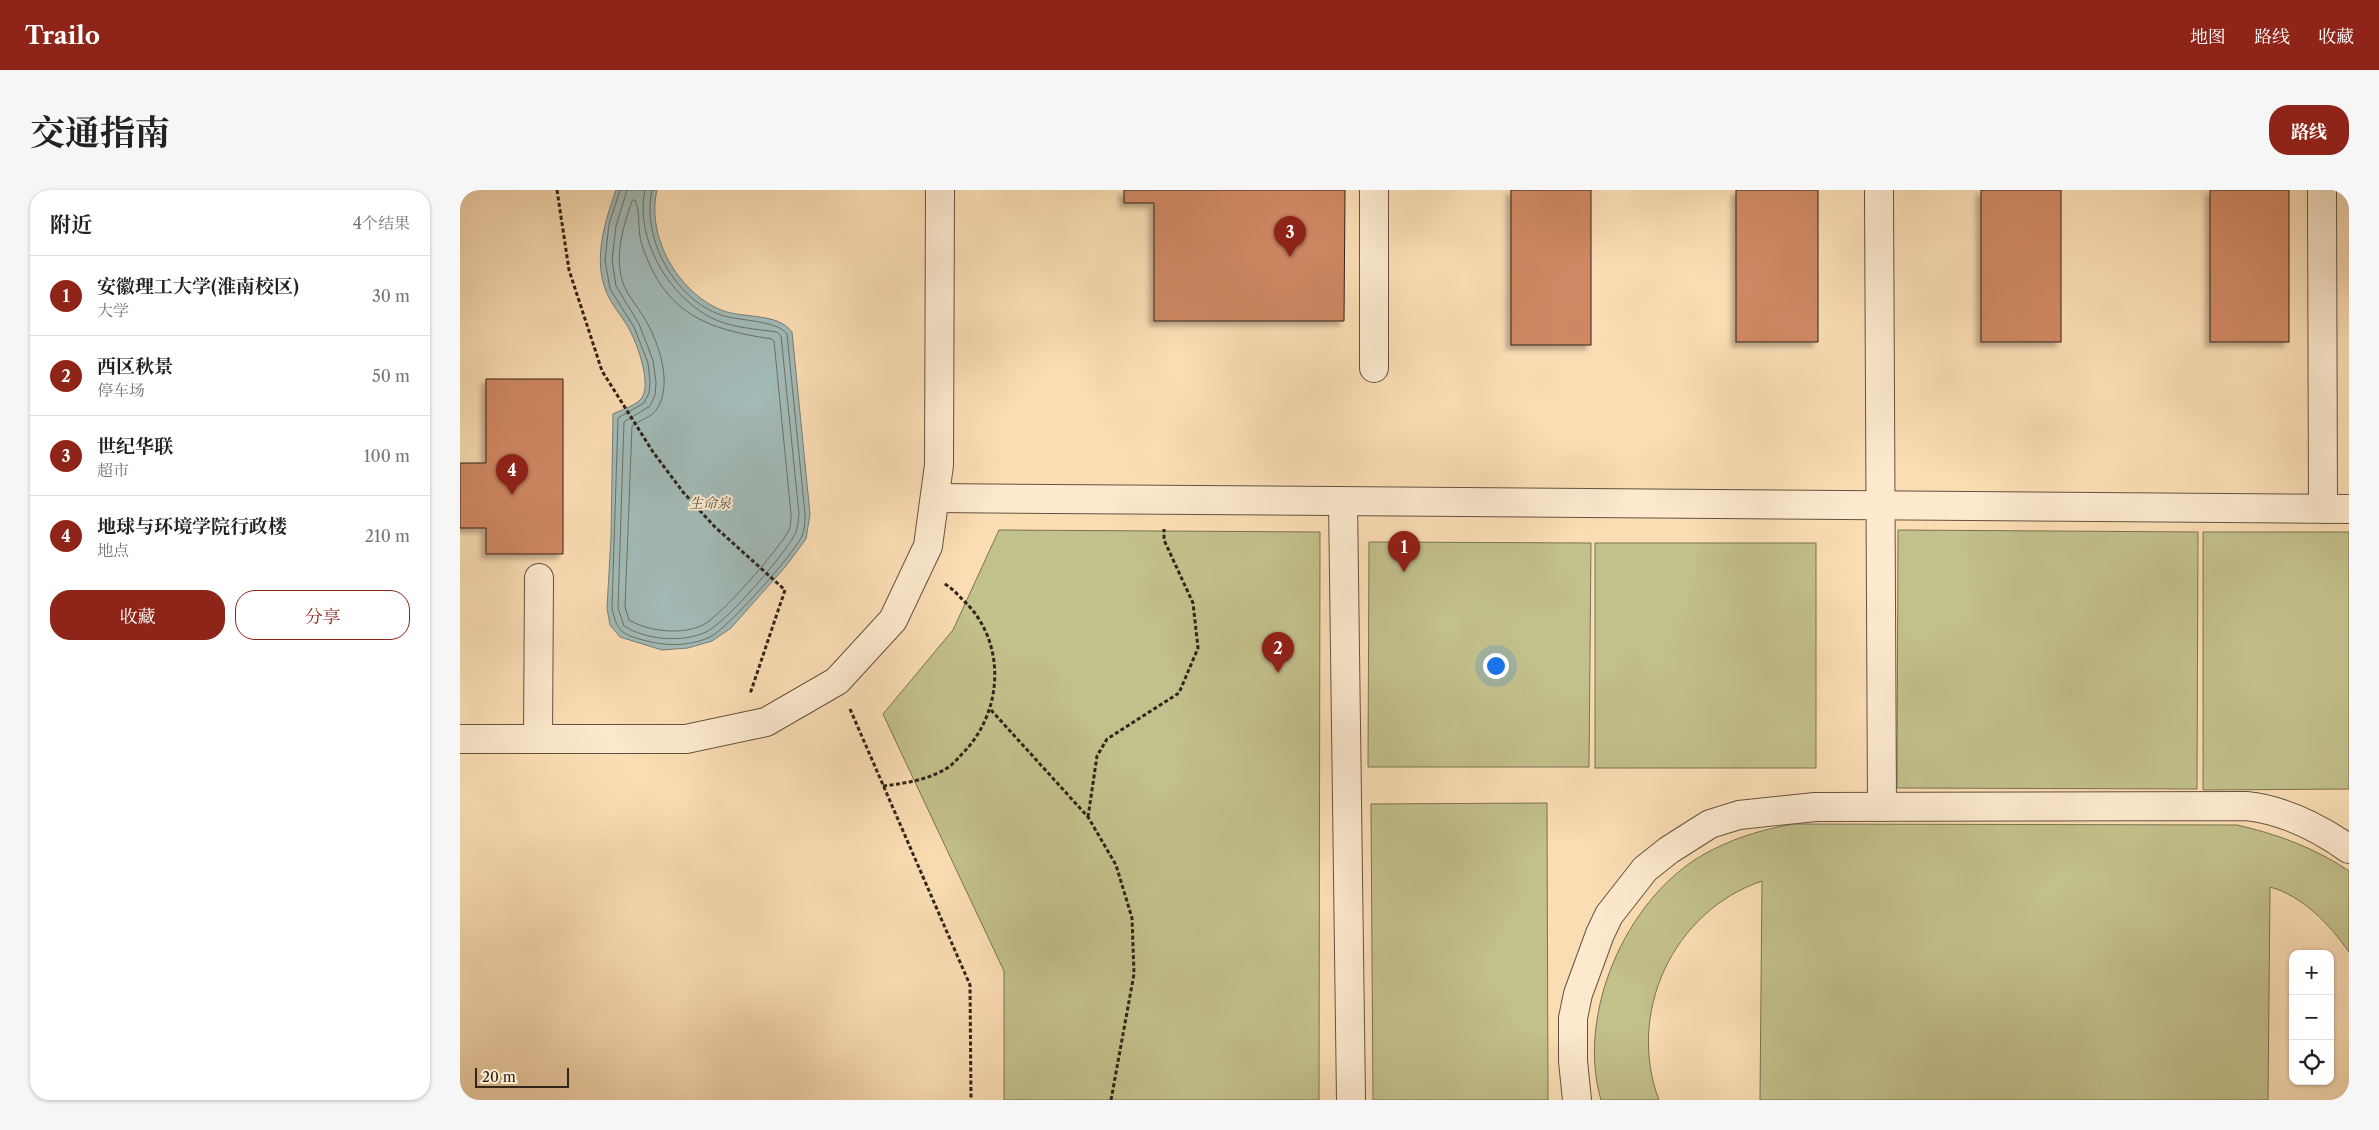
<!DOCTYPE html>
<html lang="zh">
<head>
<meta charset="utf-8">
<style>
  :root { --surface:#fff; --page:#f6f6f6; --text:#222; --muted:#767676; --line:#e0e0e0; --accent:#8f2418 }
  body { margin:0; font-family:"Libre Caslon Text","Noto Serif SC",serif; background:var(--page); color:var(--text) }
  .controls { position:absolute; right:15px; bottom:15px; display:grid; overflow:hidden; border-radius:10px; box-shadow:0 1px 4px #0004 }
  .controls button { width:45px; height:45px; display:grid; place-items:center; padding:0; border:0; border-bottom:1px solid var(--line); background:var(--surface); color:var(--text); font:25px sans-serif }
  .scale { position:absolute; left:15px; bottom:12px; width:94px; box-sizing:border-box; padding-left:5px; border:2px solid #31251a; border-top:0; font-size:14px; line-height:18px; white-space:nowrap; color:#31251a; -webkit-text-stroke:4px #fce9ce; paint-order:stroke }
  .you { position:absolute; left:1035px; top:475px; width:18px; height:18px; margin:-12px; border:4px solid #fff; border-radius:50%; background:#1a73e8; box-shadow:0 0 0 8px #1a73e833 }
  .badge { display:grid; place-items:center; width:32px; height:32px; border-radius:50%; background:var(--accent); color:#fff; font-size:16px; font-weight:700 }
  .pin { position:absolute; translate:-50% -41px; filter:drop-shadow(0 1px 2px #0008) }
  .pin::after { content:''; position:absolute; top:26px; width:18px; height:15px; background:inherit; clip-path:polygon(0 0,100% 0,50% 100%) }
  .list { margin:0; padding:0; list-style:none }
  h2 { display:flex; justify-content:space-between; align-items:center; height:65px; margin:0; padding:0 20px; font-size:21px }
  h2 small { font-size:16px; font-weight:400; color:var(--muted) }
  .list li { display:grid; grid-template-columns:32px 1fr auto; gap:15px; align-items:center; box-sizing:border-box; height:80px; padding:0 20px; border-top:1px solid var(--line) }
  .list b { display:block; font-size:19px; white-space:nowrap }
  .list p { margin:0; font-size:16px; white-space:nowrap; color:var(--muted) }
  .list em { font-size:16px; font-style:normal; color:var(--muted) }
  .actions { display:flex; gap:10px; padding:15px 20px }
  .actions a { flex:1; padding:11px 0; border:1px solid var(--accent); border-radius:20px; text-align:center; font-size:18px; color:var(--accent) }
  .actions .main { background:var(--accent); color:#fff }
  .icon { flex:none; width:28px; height:28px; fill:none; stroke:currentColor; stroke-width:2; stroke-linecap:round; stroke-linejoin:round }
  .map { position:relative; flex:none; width:1889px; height:910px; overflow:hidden; border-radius:20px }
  header { display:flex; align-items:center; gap:30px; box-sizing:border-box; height:70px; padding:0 25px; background:var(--accent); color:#fff }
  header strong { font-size:24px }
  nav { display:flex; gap:28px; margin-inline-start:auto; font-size:18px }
  .intro { display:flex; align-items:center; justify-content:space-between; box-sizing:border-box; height:120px; padding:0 30px }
  h1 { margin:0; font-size:35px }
  .button { padding:12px 22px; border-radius:20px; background:var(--accent); color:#fff; font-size:18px; font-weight:700 }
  main { display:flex; gap:30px; padding:0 30px }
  aside { flex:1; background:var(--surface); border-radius:20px; box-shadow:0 1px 4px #0004 }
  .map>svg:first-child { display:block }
  .green { fill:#c2c08b; stroke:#7a7252 }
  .water { fill:#a2bab7; stroke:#757e78 }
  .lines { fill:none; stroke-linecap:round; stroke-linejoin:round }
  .shore { stroke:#6a7068; stroke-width:1 }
  .building { fill:#cf8864; stroke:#31251a; filter:url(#shadow) }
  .minor-casing { stroke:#645340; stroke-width:30 }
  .path { stroke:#31251a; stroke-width:3; stroke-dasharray:4 2.5; stroke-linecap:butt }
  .minor { stroke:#fce9ce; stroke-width:28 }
  .labels { text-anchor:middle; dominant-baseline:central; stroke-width:4; stroke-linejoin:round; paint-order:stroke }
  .water-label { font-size:14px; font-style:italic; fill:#535249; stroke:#fce9ce }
</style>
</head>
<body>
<header>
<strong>Trailo</strong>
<nav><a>地图</a><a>路线</a><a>收藏</a></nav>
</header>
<div class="intro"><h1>交通指南</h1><a class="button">路线</a></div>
<main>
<aside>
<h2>附近<small>4个结果</small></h2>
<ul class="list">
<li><span class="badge">1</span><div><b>安徽理工大学(淮南校区)</b><p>大学</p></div><em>30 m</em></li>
<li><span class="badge">2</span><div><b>西区秋景</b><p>停车场</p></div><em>50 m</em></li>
<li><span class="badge">3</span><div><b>世纪华联</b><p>超市</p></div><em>100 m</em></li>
<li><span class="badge">4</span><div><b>地球与环境学院行政楼</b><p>地点</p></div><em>210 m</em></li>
</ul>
<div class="actions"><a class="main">收藏</a><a>分享</a></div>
</aside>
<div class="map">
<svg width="1889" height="910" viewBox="0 0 1889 910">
  <defs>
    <filter id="shadow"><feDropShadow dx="-4.5" dy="4.5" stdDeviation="2.5" flood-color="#0004"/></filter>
  </defs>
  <rect width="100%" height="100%" fill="#fbddb4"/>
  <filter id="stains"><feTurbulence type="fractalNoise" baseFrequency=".004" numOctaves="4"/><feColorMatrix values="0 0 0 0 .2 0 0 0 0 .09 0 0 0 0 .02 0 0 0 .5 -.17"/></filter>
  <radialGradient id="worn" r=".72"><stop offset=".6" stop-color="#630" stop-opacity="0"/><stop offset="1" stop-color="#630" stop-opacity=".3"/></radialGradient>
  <g class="green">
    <polygon points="539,340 860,342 859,910 544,910 544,781 423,524 493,440"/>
    <polygon points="1438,340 1738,342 1737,599 1437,598"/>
    <polygon points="1743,342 1889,342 1889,599 1743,600"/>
    <polygon points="909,352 1131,353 1129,577 908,577"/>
    <rect x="1135" y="353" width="221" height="225"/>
    <polygon points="1087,613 1088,910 913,910 911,614"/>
    <path d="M1333 634 1777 635C1817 644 1855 658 1889 681V762C1870 735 1843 706 1810 697L1808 910H1300L1302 691C1213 721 1166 823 1199 910H1141C1116 825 1165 711 1241 666 1270 649 1300 640 1333 634Z"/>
  </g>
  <path class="water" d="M156 0H197C186 47 218 102 261 120 283 129 317 122 332 142L350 324 346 349 326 376 271 438 252 451 228 458 202 460 160 447 150 435 147 418 151 347 153 224C161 220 174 216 180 210 194 197 176 150 168 137 161 125 151 114 146 101 133 69 145 31 156 0Z"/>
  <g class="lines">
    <g class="shore">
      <path d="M160 0 149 34 145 70 150 99 174 137 188 173 190 192 189 203 184 213 158 228 152 418C157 441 161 444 183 450 204 456 229 457 250 447 268 438 334 364 342 346 345 339 345 331 345 324L327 144C317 130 278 131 261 125 215 109 181 49 192 0"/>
      <path d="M167 0 156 36 152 70 156 96 179 134 193 170 196 193 195 205 190 216 164 232 158 418 164 436C186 450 222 453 246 442 267 432 322 367 334 346 338 339 338 331 339 324L321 146 317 142C296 139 275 138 256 130 211 110 174 50 185 0"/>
      <path d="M175 10C181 22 177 41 182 55 205 124 246 139 312 149L314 151 331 324C331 330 331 337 328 342 317 361 261 426 243 435 222 445 190 442 169 430L165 417 172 236C179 230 191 228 197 219 213 194 199 153 185 129 178 117 167 105 163 93 154 66 163 37 172 11Z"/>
    </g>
  </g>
  <g class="building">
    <polygon points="664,0 885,0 884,131 694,131 694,13 664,13"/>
    <rect x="1051" y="0" width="80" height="155"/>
    <rect x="1276" y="0" width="82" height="152"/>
    <rect x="1521" y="0" width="80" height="152"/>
    <rect x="1750" y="0" width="79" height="152"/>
    <polygon points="26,189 103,189 103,364 26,364 26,338 0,338 0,273 26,273"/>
  </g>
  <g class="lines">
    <defs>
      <g id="minor">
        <polyline points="914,0 914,178"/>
        <polyline points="1419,0 1422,617"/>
        <polyline points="1862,0 1863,319"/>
        <polyline points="475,308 1889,319"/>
        <polyline points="883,311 891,910"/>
        <polyline points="0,549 226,549 306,532 377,491 433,430 468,356 479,275 480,0"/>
        <polyline points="78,549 79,388"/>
        <path d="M1117 910 1113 871V828L1118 804 1140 744 1149 725 1185 679 1209 660 1250 634 1279 625 1355 617 1786 616C1824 620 1858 637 1889 659"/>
      </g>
    </defs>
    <use href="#minor" class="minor-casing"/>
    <g class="path">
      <polyline points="97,0 109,80 142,181 193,262 223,302 254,336 325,400 290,504"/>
      <polyline points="390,519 510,795 511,910"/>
      <polyline points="531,520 628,627 656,675 672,728 674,784 651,910"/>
      <path d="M423 596C447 593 468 590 489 577 494 573 498 568 502 564 544 522 547 451 503 410 497 404 491 397 483 393"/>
      <polyline points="628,627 637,566 647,549 719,503 738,458 733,413 704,350 704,339"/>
    </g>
    <use href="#minor" class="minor"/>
  </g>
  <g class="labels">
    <g class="water-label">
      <text x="250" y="313">生命泉</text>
    </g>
  </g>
  <rect width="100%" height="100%" filter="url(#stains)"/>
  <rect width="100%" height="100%" fill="url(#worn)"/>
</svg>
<div class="controls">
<button>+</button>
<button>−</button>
<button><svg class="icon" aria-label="locate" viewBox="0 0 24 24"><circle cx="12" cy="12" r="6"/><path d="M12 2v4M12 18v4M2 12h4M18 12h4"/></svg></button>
</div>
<div class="scale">20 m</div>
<div class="you"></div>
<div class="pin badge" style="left:944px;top:382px">1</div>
<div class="pin badge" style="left:818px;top:483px">2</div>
<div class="pin badge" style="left:830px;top:67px">3</div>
<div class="pin badge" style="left:52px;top:305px">4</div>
</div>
</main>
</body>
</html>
